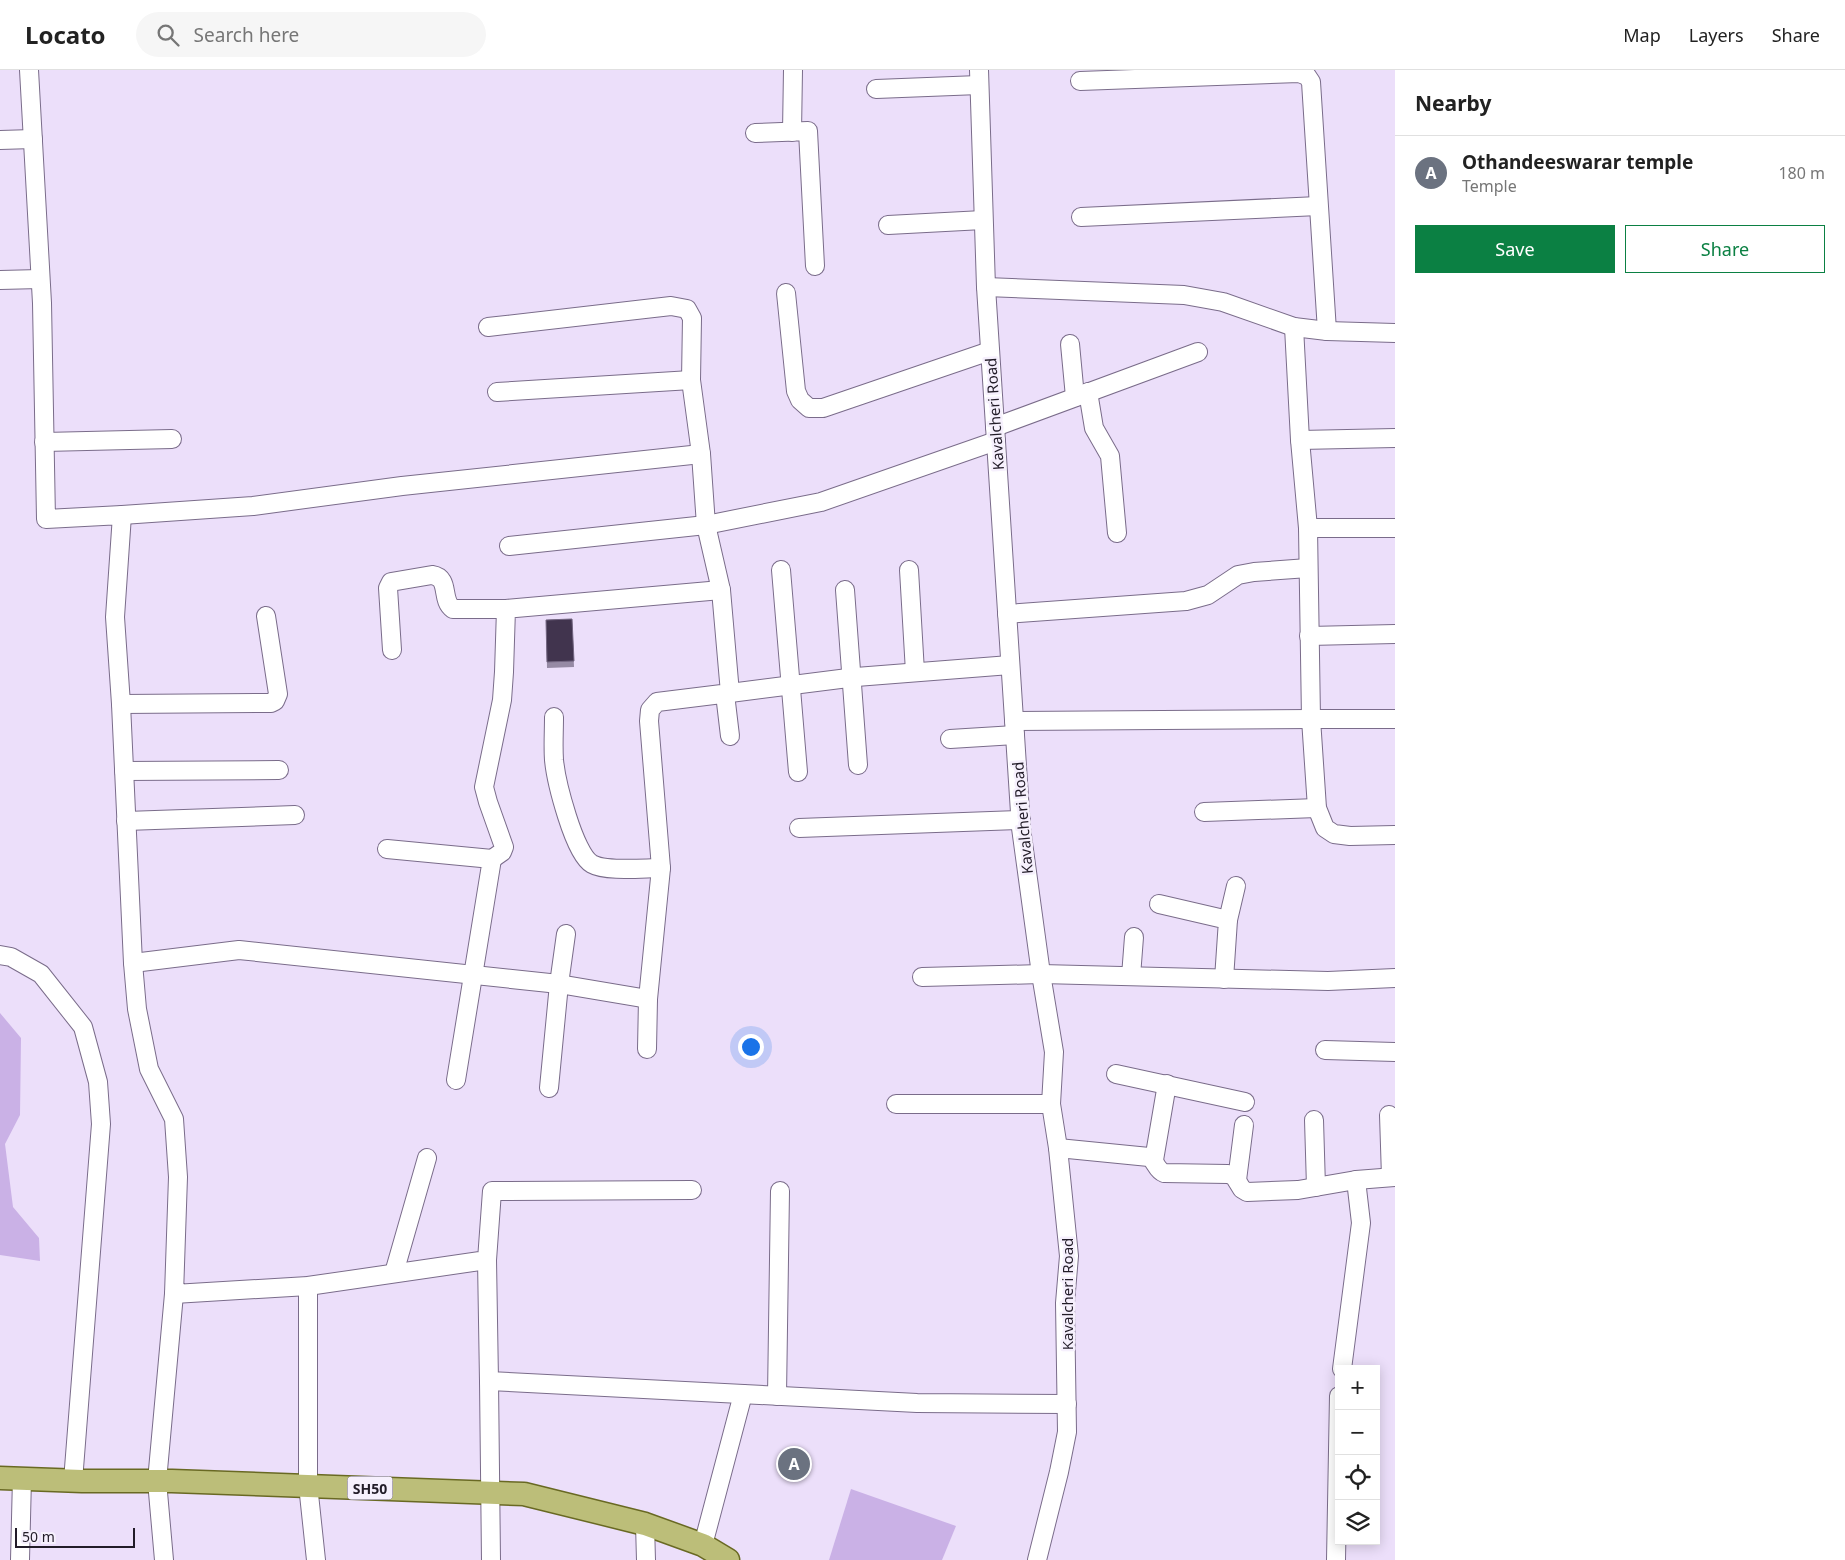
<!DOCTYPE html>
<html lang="en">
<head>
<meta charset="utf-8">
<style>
  :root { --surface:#fff; --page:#f6f6f6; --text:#222; --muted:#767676; --line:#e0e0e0; --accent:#0b8043 }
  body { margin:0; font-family:"Noto Sans",sans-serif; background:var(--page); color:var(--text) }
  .controls { position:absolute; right:15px; bottom:15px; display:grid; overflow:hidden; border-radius:0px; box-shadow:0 2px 12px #0003 }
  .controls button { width:45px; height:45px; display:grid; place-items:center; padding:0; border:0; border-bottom:1px solid var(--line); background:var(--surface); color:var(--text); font:25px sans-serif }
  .scale { position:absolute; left:15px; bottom:12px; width:120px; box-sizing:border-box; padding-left:5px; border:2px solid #221c28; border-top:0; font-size:14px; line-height:18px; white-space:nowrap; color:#221c28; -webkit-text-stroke:4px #f6f0fd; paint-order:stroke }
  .you { position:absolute; left:750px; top:976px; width:18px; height:18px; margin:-12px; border:4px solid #fff; border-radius:50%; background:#1a73e8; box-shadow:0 0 0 8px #1a73e833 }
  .badge { display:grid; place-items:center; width:32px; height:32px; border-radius:50%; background:var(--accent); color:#fff; font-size:16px; font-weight:700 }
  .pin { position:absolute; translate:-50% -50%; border:2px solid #fff; box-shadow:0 1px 5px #0006 }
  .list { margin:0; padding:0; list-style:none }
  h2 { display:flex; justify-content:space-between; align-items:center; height:65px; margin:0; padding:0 20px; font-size:21px }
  h2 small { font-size:16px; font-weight:400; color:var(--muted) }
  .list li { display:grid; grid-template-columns:32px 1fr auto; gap:15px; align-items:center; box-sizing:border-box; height:75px; padding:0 20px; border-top:1px solid var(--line) }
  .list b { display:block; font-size:19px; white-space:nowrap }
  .list p { margin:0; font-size:16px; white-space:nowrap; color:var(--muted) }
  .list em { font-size:16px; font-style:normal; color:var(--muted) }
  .actions { display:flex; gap:10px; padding:15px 20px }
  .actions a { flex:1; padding:11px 0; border:1px solid var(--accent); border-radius:0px; text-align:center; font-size:18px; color:var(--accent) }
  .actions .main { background:var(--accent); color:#fff }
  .icon { flex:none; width:28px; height:28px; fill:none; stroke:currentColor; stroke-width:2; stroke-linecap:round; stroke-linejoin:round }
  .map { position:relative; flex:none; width:1395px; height:1490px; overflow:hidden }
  header { display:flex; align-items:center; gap:30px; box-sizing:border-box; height:70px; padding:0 25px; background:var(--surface); border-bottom:1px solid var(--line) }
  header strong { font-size:24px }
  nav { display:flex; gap:28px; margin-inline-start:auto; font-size:18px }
  .search { width:350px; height:45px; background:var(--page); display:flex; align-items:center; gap:12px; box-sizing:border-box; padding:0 18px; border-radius:28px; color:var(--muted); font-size:19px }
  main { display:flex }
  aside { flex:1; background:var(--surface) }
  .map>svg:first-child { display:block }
  .water { fill:#cab1e6 }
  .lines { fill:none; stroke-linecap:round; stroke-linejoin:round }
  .minor-casing { stroke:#7a6c8a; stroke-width:20 }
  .major-casing { stroke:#696923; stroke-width:25 }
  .minor { stroke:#fff; stroke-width:18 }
  .major { stroke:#bcbe79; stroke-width:22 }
  .wall { fill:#968aa4 }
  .building { fill:#41344e; stroke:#746782 }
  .labels { text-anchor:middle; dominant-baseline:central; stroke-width:5; stroke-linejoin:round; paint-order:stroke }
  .shield { fill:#f6f0fd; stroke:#625c68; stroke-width:1 }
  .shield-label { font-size:14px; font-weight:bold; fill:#221c28 }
  .street-label { font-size:15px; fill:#221c28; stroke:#f6f0fd }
</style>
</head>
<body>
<header>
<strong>Locato</strong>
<div class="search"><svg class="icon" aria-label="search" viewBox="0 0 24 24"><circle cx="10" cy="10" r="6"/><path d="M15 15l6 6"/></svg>Search here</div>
<nav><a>Map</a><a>Layers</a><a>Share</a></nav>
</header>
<main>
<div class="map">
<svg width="1395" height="1490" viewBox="0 0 1395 1490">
  <rect width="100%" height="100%" fill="#ecdffa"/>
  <g class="water">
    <polygon points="0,943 21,968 20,1045 5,1074 13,1137 39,1168 40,1191 0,1185"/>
    <polygon points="851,1419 956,1456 942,1490 829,1490"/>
  </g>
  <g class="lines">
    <defs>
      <g id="minor">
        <polyline points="29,0 42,233 46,449 122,445 115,547 121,634 133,893 137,939 149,999 174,1049 178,1107 174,1224 308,1216 487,1190 492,1121 692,1120"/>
        <polyline points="979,0 986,217 1021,758 1041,904 1054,982 1051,1034 1058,1078 1069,1186 1065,1233 1067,1362 1059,1402 1037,1490"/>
        <polyline points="1080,11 1299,3 1307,6 1311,12 1327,261"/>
        <polyline points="876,19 979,15"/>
        <polyline points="792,62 793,0"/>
        <polyline points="755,63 808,61 815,196"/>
        <polyline points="0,70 33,69"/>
        <polyline points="1081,147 1318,136"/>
        <polyline points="888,155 983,150"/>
        <polyline points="0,210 40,209"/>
        <polyline points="986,217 1184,225 1223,232 1294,257 1327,261 1395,263"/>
        <polyline points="786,223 796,321 800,330 809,338 823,338 990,281"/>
        <polyline points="488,257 671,236 687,239 692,248 691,310 701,384 706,455 721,520 730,623 657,632 650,640 649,651 661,798 648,929 647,979"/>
        <polyline points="1294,257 1300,370 1308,458 1311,649 1317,738 1325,758 1334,764 1350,766 1395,765"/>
        <polyline points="1070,274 1075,327"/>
        <polyline points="497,322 691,310"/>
        <polyline points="1088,322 1094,358 1110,386 1117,463"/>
        <polyline points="995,357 1198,282"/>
        <polyline points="1300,370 1395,368"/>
        <polyline points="44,372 172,369"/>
        <polyline points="122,445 253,436 402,416 701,384"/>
        <polyline points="1308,458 1395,458"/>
        <polyline points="509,476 706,455 821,432 996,371"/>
        <polyline points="781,500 798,702"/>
        <polyline points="909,500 915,602"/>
        <polyline points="845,520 858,695"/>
        <polyline points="1007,544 1186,531 1208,525 1238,505 1254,502 1308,498"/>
        <polyline points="1309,566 1395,564"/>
        <path d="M392 580 388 518 391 512 432 505C451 508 440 530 453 539H506"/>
        <polyline points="730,623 856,607 1010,595"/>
        <polyline points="725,624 730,666"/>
        <polyline points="121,634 271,633 275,631 278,624 266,546"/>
        <path d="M554 647C554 662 553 676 554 690 556 711 574 784 592 794 606 802 644 798 661 798"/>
        <polyline points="1014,651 1311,649 1395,649"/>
        <polyline points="950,669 1015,665"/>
        <polyline points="124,701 279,700"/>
        <polyline points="1204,742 1317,738"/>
        <polyline points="126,751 295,745"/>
        <polyline points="799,758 1021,750"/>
        <polyline points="387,779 492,789 456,1010"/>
        <polyline points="492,789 502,782 504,777 488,732 484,717 502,630 504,602 506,539 721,520"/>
        <polyline points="1159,834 1228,850 1224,909"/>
        <polyline points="1228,850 1236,816"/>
        <polyline points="0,885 11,887 41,904 83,957 98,1012 101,1054 73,1411"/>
        <polyline points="133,893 239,880 559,914 648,929"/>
        <polyline points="1131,906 1134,867"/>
        <polyline points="922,907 1041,904 1328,911 1395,908"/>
        <polyline points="1325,980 1395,982"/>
        <polyline points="1116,1004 1245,1032"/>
        <polyline points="549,1018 559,914 566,864"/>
        <polyline points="896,1034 1051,1034"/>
        <polyline points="1389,1045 1391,1107"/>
        <polyline points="1314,1050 1316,1117"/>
        <path d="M1058 1078 1149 1087C1156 1091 1156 1100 1164 1103L1228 1104 1234 1106 1242 1119 1247 1122 1298 1120 1356 1110 1395 1107"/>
        <polyline points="1154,1090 1167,1014"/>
        <polyline points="1237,1110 1244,1055"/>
        <polyline points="487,1190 489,1311 917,1333 1067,1334"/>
        <polyline points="394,1203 427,1088"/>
        <polyline points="308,1216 308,1415 316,1490"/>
        <polyline points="1342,1299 1361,1153 1356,1110"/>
        <polyline points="489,1311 491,1490"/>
        <polyline points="777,1326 780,1121"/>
        <polyline points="645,1454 646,1490"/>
        <polyline points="703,1475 743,1324"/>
        <polyline points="20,1490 22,1408"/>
        <polyline points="164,1490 157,1411 174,1224"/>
        <polyline points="1336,1490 1339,1326"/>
      </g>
      <polyline id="major" points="0,1408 82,1411 172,1411 524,1424 645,1454 703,1475 728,1490"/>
    </defs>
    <use href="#minor" class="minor-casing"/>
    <use href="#major" class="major-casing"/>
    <use href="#minor" class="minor"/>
    <use href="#major" class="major"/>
  </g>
  <polygon class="wall" points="572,549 574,597 547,598 546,550"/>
  <polygon class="building" points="572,549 574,591 547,592 546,550"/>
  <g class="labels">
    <rect class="shield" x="347.5" y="1406.5" width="45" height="23" rx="4"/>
    <g class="shield-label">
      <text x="370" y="1418">SH50</text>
    </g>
    <g class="street-label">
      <text transform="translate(994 344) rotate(-94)">Kavalcheri Road</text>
      <text transform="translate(1022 748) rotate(-95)">Kavalcheri Road</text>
      <text transform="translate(1067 1224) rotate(-90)">Kavalcheri Road</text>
    </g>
  </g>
</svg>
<div class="controls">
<button>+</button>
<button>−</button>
<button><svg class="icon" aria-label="locate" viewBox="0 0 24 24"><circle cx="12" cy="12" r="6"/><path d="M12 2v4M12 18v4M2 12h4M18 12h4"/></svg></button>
<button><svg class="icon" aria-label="layers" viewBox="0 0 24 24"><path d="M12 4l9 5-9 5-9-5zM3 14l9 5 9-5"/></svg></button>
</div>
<div class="scale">50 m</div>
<div class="you"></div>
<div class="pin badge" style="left:794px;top:1394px;background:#6b7280">A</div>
</div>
<aside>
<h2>Nearby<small></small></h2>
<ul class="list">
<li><span class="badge" style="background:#6b7280">A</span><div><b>Othandeeswarar temple</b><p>Temple</p></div><em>180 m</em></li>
</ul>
<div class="actions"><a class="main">Save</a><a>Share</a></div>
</aside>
</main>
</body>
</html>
